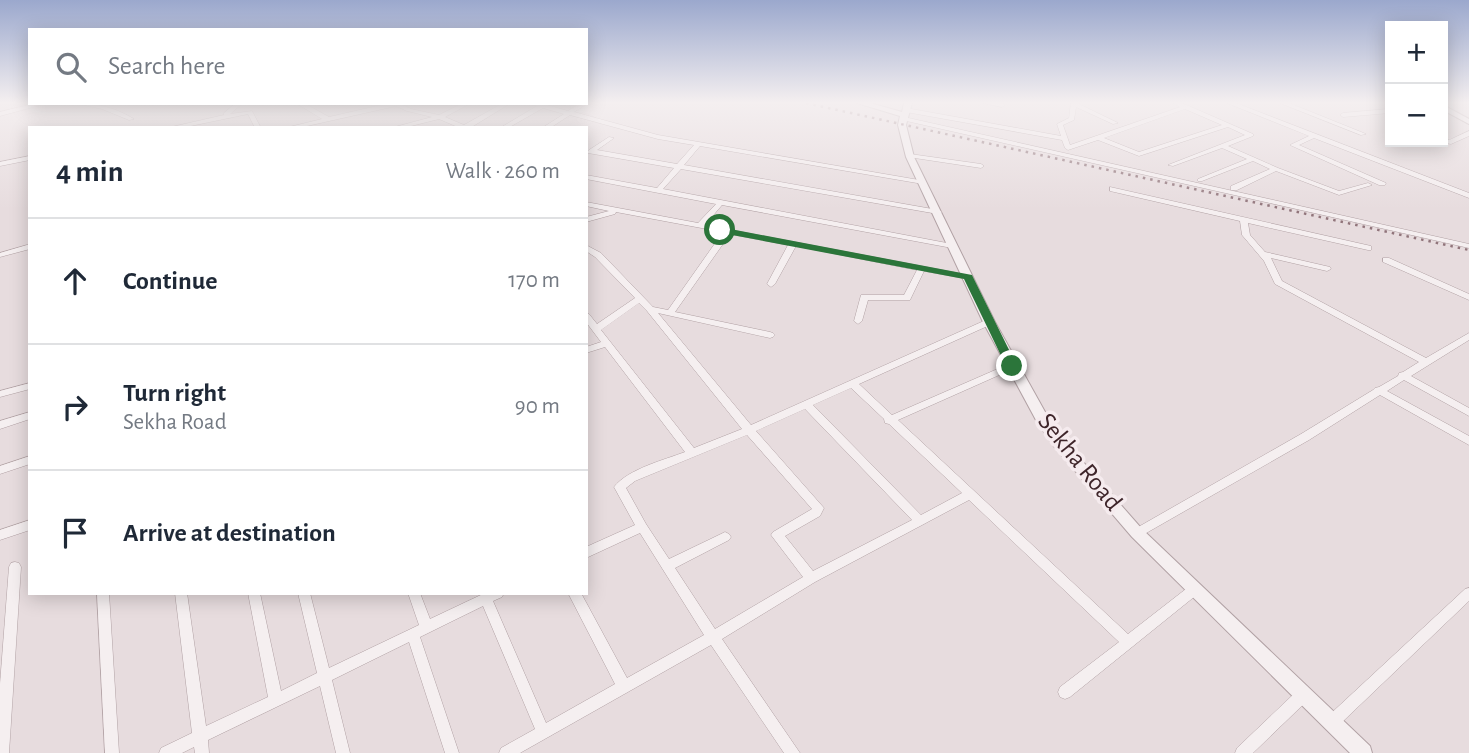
<!DOCTYPE html>
<html lang="en">
<head>
<meta charset="utf-8">
<style>
  :root { --surface:#fff; --page:#f6f6f7; --text:#1f2937; --muted:#747a83; --line:#e0e1e3 }
  body { margin:0; font-family:"Alegreya Sans",sans-serif; background:var(--page); color:var(--text) }
  .controls { position:absolute; right:21px; top:21px; display:grid; overflow:hidden; border-radius:0px; box-shadow:0 4px 18px #0003 }
  .controls button { width:63px; height:63px; display:grid; place-items:center; padding:0; border:0; border-bottom:2px solid var(--line); background:var(--surface); color:var(--text); font:35px sans-serif }
  .stop { position:absolute; width:21px; height:21px; margin:-16px; border:5px solid #2b753a; border-radius:50%; background:#fff }
  .stop.end { background:#2b753a; border-color:#fff; box-shadow:0 2px 7px #0008 }
  .list { margin:0; padding:0; list-style:none }
  h2 { display:flex; justify-content:space-between; align-items:center; height:91px; margin:0; padding:0 28px; font-size:30px }
  h2 small { font-size:23px; font-weight:400; color:var(--muted) }
  .list li { display:grid; grid-template-columns:46px 1fr auto; gap:21px; align-items:center; box-sizing:border-box; height:126px; padding:0 28px; border-top:2px solid var(--line) }
  .list b { display:block; font-size:26px; white-space:nowrap }
  .list p { margin:0; font-size:23px; white-space:nowrap; color:var(--muted) }
  .list em { font-size:23px; font-style:normal; color:var(--muted) }
  .icon { flex:none; width:38px; height:38px; fill:none; stroke:currentColor; stroke-width:2; stroke-linecap:round; stroke-linejoin:round }
  .map { position:relative; flex:none; width:1469px; height:753px; overflow:hidden }
  .search { position:absolute; background:var(--surface); box-shadow:0 4px 18px #0003; left:28px; top:28px; width:560px; height:77px; display:flex; align-items:center; gap:18px; box-sizing:border-box; padding:0 24px; border-radius:0px; color:var(--muted); font-size:26px }
  .panel { position:absolute; background:var(--surface); box-shadow:0 4px 18px #0003; left:28px; top:126px; width:560px; height:469px; border-radius:0px }
  .map>svg:first-child { display:block }
  .lines { fill:none; stroke-linecap:round; stroke-linejoin:round }
  .minor-casing { stroke:#b1a1a4; stroke-width:1 }
  .tertiary-casing { stroke:#b1a1a4; stroke-width:2 }
  .minor { fill:#f5eff0; fill-rule:evenodd }
  .tertiary { fill:#f5eff0; fill-rule:evenodd }
  .rail { stroke:#91757b; stroke-width:2.5; stroke-dasharray:2.5 5; stroke-linecap:butt }
  .route { fill:#2b753a }
  .labels { text-anchor:middle; dominant-baseline:central; stroke-width:7; stroke-linejoin:round; paint-order:stroke }
  .street-label { font-size:26px; fill:#3e252a; stroke:#f5ebee }
</style>
</head>
<body>
<div class="map">
<svg width="1469" height="753" viewBox="0 0 1469 753">
  <rect width="100%" height="100%" fill="#e7dcde"/>
  <g class="lines">
    <defs>
      <g id="minor">
        <polygon points="37,103 48,103 0,116 0,112"/>
        <path d="M75 103C97 103 116 108 134 119L129 120 102 109Z"/>
        <polygon points="236,103 243,103 230,114 252,111 261,128 255,128 248,114 181,128 167,128 224,115 224,113"/>
        <polygon points="296,103 304,103 329,117 390,103 399,103 411,109 439,115 463,103 471,103 445,117 464,125 503,103 511,103 470,128 460,128 439,119 403,128 391,128 432,117 407,111 396,106 298,128 285,128 322,119"/>
        <path d="M529 103H540L568 111 580 103H588L574 112 658 135 925 181V183L923 184 700 146 684 165 938 210 942 212 938 214 681 169 663 189 952 244 956 246 952 248 722 205 705 225 968 275 972 277 968 279 924 271 910 300H868L862 321 858 324 854 321 861 295H904L917 270 796 246 775 284 771 287 767 284 788 245 730 234 675 312 770 332 773 333 775 335 773 337 770 338 658 313 751 425 986 320H992L993 322 992 324 859 384 892 415 1009 364H1015L1017 366 1015 368 898 420 1128 634 1191 585 1195 584 1199 585 1201 589 1199 593 1070 697 1065 699 1060 697 1058 692 1060 687 1119 642 969 500 815 582 722 639 800 753H784L711 645 520 753H499L501 748 535 729 483 606 420 637 459 753H445L409 642 332 680 350 753H336L320 686 208 740 209 753H195L194 747 182 753H159L161 748 192 733 175 593H187L206 726 268 697 248 593H260L281 691 317 673 298 593H310L329 668 419 625 408 593H420L430 619 485 593H504L502 597 493 601 546 723 615 684 568 593H581L627 678 704 635 640 533 586 558V547L635 525 614 487C628 469 664 460 685 452L605 347 586 353V347L601 342 586 322V313L589 314 597 324 635 298 595 257 586 251V245L601 253 653 307 668 310 723 232 616 212 615 214 586 222V217L609 211 586 206V202L698 223 716 204 586 179V175L657 188 674 168 588 153 587 152 589 150 609 137 614 138 597 150 677 164 694 145 658 139 570 115 550 128H542L564 114 543 108 508 128H500L537 106ZM639 303 647 311 742 429 694 448 601 330ZM851 388 884 419 885 423 889 424 962 493 921 515 813 405ZM805 409 912 520 813 571 785 536 820 516 824 508 756 431ZM747 435 812 509 773 532 771 535 803 577 715 629 675 568 729 540 731 537 729 534 725 532 721 534 669 559 646 524 626 488 635 481Z"/>
        <polygon points="983,103 1002,103 1005,105 1002,107"/>
        <path d="M1071 103H1077L1118 123 1113 124 1076 107 1074 120 1063 125 1070 145 1180 107 1173 103H1182L1253 134V136L1228 146 1278 168 1339 191 1368 183 1372 185 1339 195 1276 171 1237 190H1231V186L1270 169 1253 161 1202 181H1198V179L1247 159 1222 148 1173 166 1168 165 1245 135 1228 127 1139 156 1098 140 1068 150 1065 148 1062 140 906 112 903 110 906 108 1061 136 1057 124 1069 118ZM1185 109 1222 125 1139 152 1104 138Z"/>
        <polygon points="1227,103 1236,103 1469,193 1469,198 1314,138 1299,145 1386,183 1385,185 1379,185 1290,145 1309,136"/>
        <polygon points="1280,103 1289,103 1366,134 1361,135"/>
        <polygon points="1390,109 1390,113 1343,117 1340,115 1343,113"/>
        <polygon points="904,117 1469,244 1469,248 902,120 902,118"/>
        <polygon points="1469,131 1469,136 1451,144 1441,142 1443,142 1443,138 1449,140"/>
        <polygon points="910,154 981,164 984,166 981,168 908,157 907,156"/>
        <polygon points="30,156 30,160 0,166 0,162"/>
        <polygon points="1110,187 1371,246 1371,250 1368,250 1248,223 1250,235 1265,252 1330,267 1331,269 1327,271 1271,258 1282,281 1426,358 1469,333 1469,340 1411,376 1469,408 1469,416 1404,380 1387,391 1469,436 1469,445 1380,395 1309,440 1141,536 1137,538 1133,536 1131,533 1133,530 1301,434 1373,390 1375,388 1379,387 1398,376 1399,373 1403,372 1419,362 1275,284 1264,261 1242,235 1240,221 1110,191"/>
        <polygon points="27,245 30,245 30,249 0,257 0,253"/>
        <polygon points="1383,258 1389,258 1469,294 1469,300 1383,262"/>
        <polygon points="30,383 30,389 0,397 0,391"/>
        <polygon points="30,412 30,419 0,429 0,421"/>
        <polygon points="30,456 30,464 0,474 0,466"/>
        <polygon points="30,520 30,530 0,540 0,530"/>
        <polygon points="15,562 19,563 21,567 9,753 0,753 0,684 9,567 11,563"/>
        <polygon points="1469,588 1469,601 1337,727 1332,729 1327,727 1325,722 1327,717 1465,589"/>
        <polygon points="97,593 109,593 119,753 105,753"/>
        <polygon points="1303,688 1308,690 1310,695 1308,700 1253,753 1235,753 1237,748 1298,690"/>
      </g>
      <g id="tertiary">
        <polygon points="857,103 870,103 902,112 904,103 912,103 906,125 914,157 995,322 1049,419 1063,439 1142,529 1370,746 1372,753 1350,753 1132,537 1053,445 1037,422 983,322 906,157 898,125 900,116"/>
        <polygon points="1443,105 1469,119 1469,124 1443,110"/>
      </g>
    </defs>
    <use href="#minor" class="minor-casing"/>
    <use href="#tertiary" class="tertiary-casing"/>
    <use href="#minor" class="minor"/>
    <use href="#tertiary" class="tertiary"/>
    <polyline class="rail" points="806,103 1469,250"/>
  </g>
  <linearGradient id="sky" x2="0" y2="1"><stop stop-color="#9ba8cd"/><stop offset="0.49" stop-color="#f4eff0"/><stop offset="1" stop-color="#f4eff0" stop-opacity="0"/></linearGradient>
  <rect width="1469" height="209" fill="url(#sky)"/>
  <polygon class="route" points="720,227 972,275 1017,366 1012,369 1006,366 964,279 716,232 716,228"/>
  <g class="labels">
    <g class="street-label">
      <text transform="translate(1080 462) rotate(51)">Sekha Road</text>
    </g>
  </g>
</svg>
<div class="controls">
<button>+</button>
<button>−</button>
</div>
<div class="stop" style="left:720px;top:230px"></div>
<div class="stop end" style="left:1012px;top:366px"></div>
<div class="search"><svg class="icon" aria-label="search" viewBox="0 0 24 24"><circle cx="10" cy="10" r="6"/><path d="M15 15l6 6"/></svg>Search here</div>
<section class="panel">
<h2>4 min<small>Walk · 260 m</small></h2>
<ul class="list">
<li><svg class="icon" aria-label="ahead" viewBox="0 0 24 24"><path d="M12 20V5M6 11l6-6 6 6"/></svg><div><b>Continue</b></div><em>170 m</em></li>
<li><svg class="icon" aria-label="right" viewBox="0 0 24 24"><path d="M7 20v-9h11M14 6l5 5-5 5"/></svg><div><b>Turn right</b><p>Sekha Road</p></div><em>90 m</em></li>
<li><svg class="icon" aria-label="arrive" viewBox="0 0 24 24"><path d="M6 21V4h12l-3 4 3 4H6"/></svg><div><b>Arrive at destination</b></div></li>
</ul>
</section>
</div>
</body>
</html>
